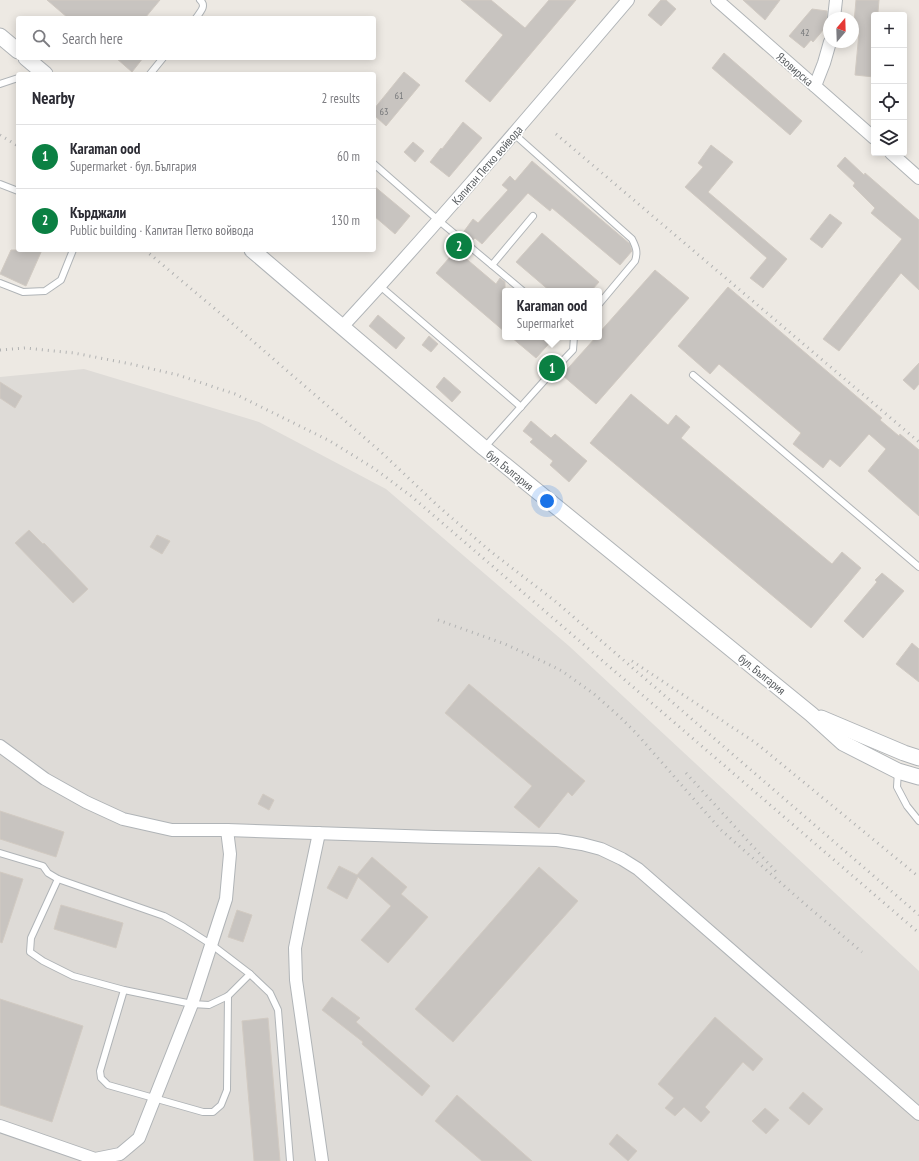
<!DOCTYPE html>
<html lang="en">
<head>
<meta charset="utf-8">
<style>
  :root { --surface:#fff; --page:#f7f7f7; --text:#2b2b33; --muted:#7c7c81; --line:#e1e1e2; --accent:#0b8043 }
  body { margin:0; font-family:"PT Sans Narrow",sans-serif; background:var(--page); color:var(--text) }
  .controls { position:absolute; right:12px; top:12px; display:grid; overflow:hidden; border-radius:4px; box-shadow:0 2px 10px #0003 }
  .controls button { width:36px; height:36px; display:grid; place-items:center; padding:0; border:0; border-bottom:1px solid var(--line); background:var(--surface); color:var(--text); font:20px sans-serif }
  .compass { position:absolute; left:823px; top:12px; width:36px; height:36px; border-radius:50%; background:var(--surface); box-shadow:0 2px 10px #0003; rotate:19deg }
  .you { position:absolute; left:547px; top:501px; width:14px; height:14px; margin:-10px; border:3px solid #fff; border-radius:50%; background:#1a73e8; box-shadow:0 0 0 6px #1a73e833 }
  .badge { display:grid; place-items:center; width:26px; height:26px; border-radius:50%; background:var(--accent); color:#fff; font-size:13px; font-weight:700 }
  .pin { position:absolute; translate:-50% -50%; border:2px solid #fff; box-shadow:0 1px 4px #0006 }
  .popup { position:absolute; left:502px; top:288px; width:100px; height:52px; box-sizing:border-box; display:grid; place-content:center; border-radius:4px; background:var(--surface); filter:drop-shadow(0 1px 3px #0005); font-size:13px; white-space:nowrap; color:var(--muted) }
  .popup b { font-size:15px; color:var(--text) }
  .popup::after { content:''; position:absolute; left:50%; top:100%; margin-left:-8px; border:8px solid transparent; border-top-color:var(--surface) }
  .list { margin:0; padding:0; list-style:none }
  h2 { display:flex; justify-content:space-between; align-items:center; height:52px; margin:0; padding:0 16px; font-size:17px }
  h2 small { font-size:13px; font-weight:400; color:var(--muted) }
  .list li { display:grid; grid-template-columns:26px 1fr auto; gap:12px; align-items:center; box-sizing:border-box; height:64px; padding:0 16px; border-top:1px solid var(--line) }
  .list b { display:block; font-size:15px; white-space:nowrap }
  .list p { margin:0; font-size:13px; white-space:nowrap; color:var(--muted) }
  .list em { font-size:13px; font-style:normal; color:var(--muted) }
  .icon { flex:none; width:22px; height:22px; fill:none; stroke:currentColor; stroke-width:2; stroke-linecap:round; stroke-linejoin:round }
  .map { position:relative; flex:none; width:919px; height:1161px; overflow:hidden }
  .search { position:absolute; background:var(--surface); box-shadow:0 2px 10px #0003; left:16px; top:16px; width:360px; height:44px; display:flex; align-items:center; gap:10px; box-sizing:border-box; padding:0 14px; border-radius:4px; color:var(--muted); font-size:15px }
  .panel { position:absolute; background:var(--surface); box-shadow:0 2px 10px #0003; left:16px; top:72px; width:360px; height:180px; border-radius:4px }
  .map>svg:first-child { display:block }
  .industrial { fill:#dedbd7 }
  .building { fill:#c8c4c0; stroke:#d1cac2 }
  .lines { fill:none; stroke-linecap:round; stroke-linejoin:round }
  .service-casing { stroke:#b0b4b7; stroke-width:8 }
  .minor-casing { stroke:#b0b4b7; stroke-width:14 }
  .tertiary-casing { stroke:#b0b4b7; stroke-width:17 }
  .service { stroke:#fff; stroke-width:6 }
  .minor { stroke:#fff; stroke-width:12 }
  .tertiary { stroke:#fff; stroke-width:15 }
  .rail { stroke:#b1b2b2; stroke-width:3; stroke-dasharray:1 5; stroke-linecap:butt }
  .labels { text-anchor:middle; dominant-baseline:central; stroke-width:3.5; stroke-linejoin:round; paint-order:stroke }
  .number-label { font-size:10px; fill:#76787a }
  .street-label { font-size:12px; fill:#5b5f62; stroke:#fff }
</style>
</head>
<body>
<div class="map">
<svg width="919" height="1161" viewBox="0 0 919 1161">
  <rect width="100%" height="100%" fill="#ede9e3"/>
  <polygon class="industrial" points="84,369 259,422 386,489 569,646 919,971 919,1161 0,1161 0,377"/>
  <g class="building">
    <polygon points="47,0 160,0 145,18 68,18"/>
    <polygon points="461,0 491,0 525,28 549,0 576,0 490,102 465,81 503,35"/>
    <polygon points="661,0 666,0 676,9 661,26 648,15"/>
    <polygon points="743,0 780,0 765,20"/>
    <polygon points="856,0 879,0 878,12 874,12 874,77 855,75 859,33 853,33"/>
    <polygon points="812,9 827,11 827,18 829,23 813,42 811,40 804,48 789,36"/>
    <polygon points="724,53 802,121 790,135 712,68"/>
    <polygon points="116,58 143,58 132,72"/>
    <polygon points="404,72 420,85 386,126 374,115 374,109"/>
    <polygon points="463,122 482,138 449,177 430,162 441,148 442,149"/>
    <polygon points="413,142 424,151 415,162 404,152"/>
    <polygon points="711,145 733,162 708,192 787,259 763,288 750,278 767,258 685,187 703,167 698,163"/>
    <polygon points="845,157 864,175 865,173 919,220 919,290 901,273 839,351 823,339 902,239 871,213 875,208 853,186 855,183 837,166"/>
    <polygon points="532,161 630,244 632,251 620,265 552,208 550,211 528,193 482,244 475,238 471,242 462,234 473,219 478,223 508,190 502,185 510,176 515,181"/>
    <polygon points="374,186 410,216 395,234 374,216"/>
    <polygon points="830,214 842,223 822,248 810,239"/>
    <polygon points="542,233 599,282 591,291 550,291 516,262"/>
    <polygon points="456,241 466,249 461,254 451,246"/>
    <polygon points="11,250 42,250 26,286 0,274"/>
    <polygon points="456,250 496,284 500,278 505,282 505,332 436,273"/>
    <polygon points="655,270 689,298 596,404 562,375 596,337 599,337 599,333"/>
    <polygon points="728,287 882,418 880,420 899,436 900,434 919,450 919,516 868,471 886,449 869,434 840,467 830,459 823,468 793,444 801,433 719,364 710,374 678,346"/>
    <polygon points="378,315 405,338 396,349 369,326"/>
    <polygon points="429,336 438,344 431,352 422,345"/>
    <polygon points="511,337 555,337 536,358"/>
    <polygon points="919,363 919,384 914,390 903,380"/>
    <polygon points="444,377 461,392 452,402 436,387"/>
    <polygon points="0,382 22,396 15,408 0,398"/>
    <polygon points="631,394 668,425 676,415 690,427 681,438 832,564 842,552 861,568 811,628 590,443"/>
    <polygon points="531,421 551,438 555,434 587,461 569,482 550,465 553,461 530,442 533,439 523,431"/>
    <polygon points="29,530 43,544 44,543 88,589 73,603 15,543"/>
    <polygon points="157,535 170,541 162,554 150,547"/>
    <polygon points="882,573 904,591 863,638 844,621 877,582 875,580"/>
    <polygon points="912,643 919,649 919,682 896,664"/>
    <polygon points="469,684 585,781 572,796 568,792 539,828 514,807 532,786 445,713"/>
    <polygon points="263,794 274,800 269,810 258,804"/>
    <polygon points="0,811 64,832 56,857 0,839"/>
    <polygon points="372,857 407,887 401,894 428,917 388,963 361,940 391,906 358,877 347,899 327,888 339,866 357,875"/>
    <polygon points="539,867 578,901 453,1042 415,1009"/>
    <polygon points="0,872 23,879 2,943 0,942"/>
    <polygon points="61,905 123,923 116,948 54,929"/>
    <polygon points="237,910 252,915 243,942 228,937"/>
    <polygon points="332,997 360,1018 356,1022 430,1086 422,1096 362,1044 363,1042 322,1010"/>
    <polygon points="0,999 83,1026 52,1122 0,1105"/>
    <polygon points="715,1017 763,1059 753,1071 743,1062 705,1107 710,1112 701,1122 684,1107 675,1116 665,1108 674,1098 658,1084"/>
    <polygon points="268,1018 280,1161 254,1161 242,1021"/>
    <polygon points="803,1092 823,1109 809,1125 789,1108"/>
    <polygon points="457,1095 532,1161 482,1161 435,1121"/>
    <polygon points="765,1108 779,1120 766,1134 752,1121"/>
    <polygon points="617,1134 637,1151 628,1161 609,1144"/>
  </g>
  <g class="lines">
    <defs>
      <g id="service">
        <path d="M196 18C200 12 207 6 200 0"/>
        <polyline points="150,74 163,58"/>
        <polyline points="0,84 18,78"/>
        <path d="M514 134 632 239C636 247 638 252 635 261L599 304"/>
        <polyline points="374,164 438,220 523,291"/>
        <polyline points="0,184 18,191"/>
        <polyline points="492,265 533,216"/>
        <polyline points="0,283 23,292 45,291 61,280 73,250"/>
        <polyline points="380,286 521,407"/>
        <polyline points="693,375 919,567"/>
        <polyline points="484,448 552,372 573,350 574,337"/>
        <polyline points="898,771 897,787 907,806 919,821"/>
        <polyline points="0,853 43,866 48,873 58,879 164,916 184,927 212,945 250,974 270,993 278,1010 290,1161"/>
        <polyline points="58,879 31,938 30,952 43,961 73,976 124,990 192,1004 209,1005 228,996 250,974"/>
        <polyline points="124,990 100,1071 101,1078 108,1085 203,1112 213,1112 221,1105 227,1090 228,996"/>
      </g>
      <g id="minor">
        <polyline points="717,0 874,138"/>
        <polyline points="834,18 836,0"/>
        <polyline points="815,86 824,63 830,42"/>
        <polyline points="891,153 919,178"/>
        <path d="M342 327C441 220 534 110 628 0"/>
        <polyline points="0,746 45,779 86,802 123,819 172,830 227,830 435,837 557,840 582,844 601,849 622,859 638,869 919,1114"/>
        <polyline points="319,833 301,918 295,948 296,980 322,1161"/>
        <polyline points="0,1126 95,1159 120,1154 139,1138 192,1004 226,899 230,854 227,830"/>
      </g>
      <g id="tertiary">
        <polyline points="0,36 18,51"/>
        <polyline points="26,58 45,74"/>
        <polyline points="252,250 484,448 811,714 843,743 898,771 919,777"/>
        <polyline points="821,718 904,753 919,758"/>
      </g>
    </defs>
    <use href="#service" class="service-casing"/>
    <use href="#minor" class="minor-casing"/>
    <use href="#tertiary" class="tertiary-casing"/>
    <use href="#service" class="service"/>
    <use href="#minor" class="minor"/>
    <use href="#tertiary" class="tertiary"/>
    <g class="rail">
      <polyline points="556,134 919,442"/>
      <polyline points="0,135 18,146"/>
      <polyline points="145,250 233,324 381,452 438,506 490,551 555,601 919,915"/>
      <polyline points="0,350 25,348 74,353 131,364 178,375 235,394 330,441 375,469 411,496 919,933"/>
      <polyline points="438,620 505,644 542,661 562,671 594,694 620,717 636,733 721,830 806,905 862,952"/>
      <polyline points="632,661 756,743 919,877"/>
      <polyline points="686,773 779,875"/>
    </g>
  </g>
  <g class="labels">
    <g class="number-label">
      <text x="805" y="32">42</text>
      <text x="399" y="95">61</text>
      <text x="384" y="111">63</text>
    </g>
    <g class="street-label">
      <text transform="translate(795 69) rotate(41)">Язовирска</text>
      <text transform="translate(487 165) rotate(-49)">Капитан Петко войвода</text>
      <text transform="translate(510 470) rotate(39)">бул. България</text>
      <text transform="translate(762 674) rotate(39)">бул. България</text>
    </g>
  </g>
</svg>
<div class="controls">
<button>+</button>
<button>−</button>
<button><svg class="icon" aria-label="locate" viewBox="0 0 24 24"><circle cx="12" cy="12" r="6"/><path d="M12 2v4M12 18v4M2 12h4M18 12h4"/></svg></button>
<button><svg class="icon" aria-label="layers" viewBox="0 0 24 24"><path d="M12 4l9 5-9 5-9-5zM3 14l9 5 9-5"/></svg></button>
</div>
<svg class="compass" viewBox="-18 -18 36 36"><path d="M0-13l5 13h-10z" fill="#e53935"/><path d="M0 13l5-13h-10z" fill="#7c7c81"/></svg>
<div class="you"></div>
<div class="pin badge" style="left:552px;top:368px">1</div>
<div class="popup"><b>Karaman ood</b>Supermarket</div>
<div class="pin badge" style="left:459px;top:246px">2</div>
<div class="search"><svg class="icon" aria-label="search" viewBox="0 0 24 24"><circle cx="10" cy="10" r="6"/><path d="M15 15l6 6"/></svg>Search here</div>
<section class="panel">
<h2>Nearby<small>2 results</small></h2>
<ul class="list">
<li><span class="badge">1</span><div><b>Karaman ood</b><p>Supermarket · бул. България</p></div><em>60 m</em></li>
<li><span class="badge">2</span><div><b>Кърджали</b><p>Public building · Капитан Петко войвода</p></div><em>130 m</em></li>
</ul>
</section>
</div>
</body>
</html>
